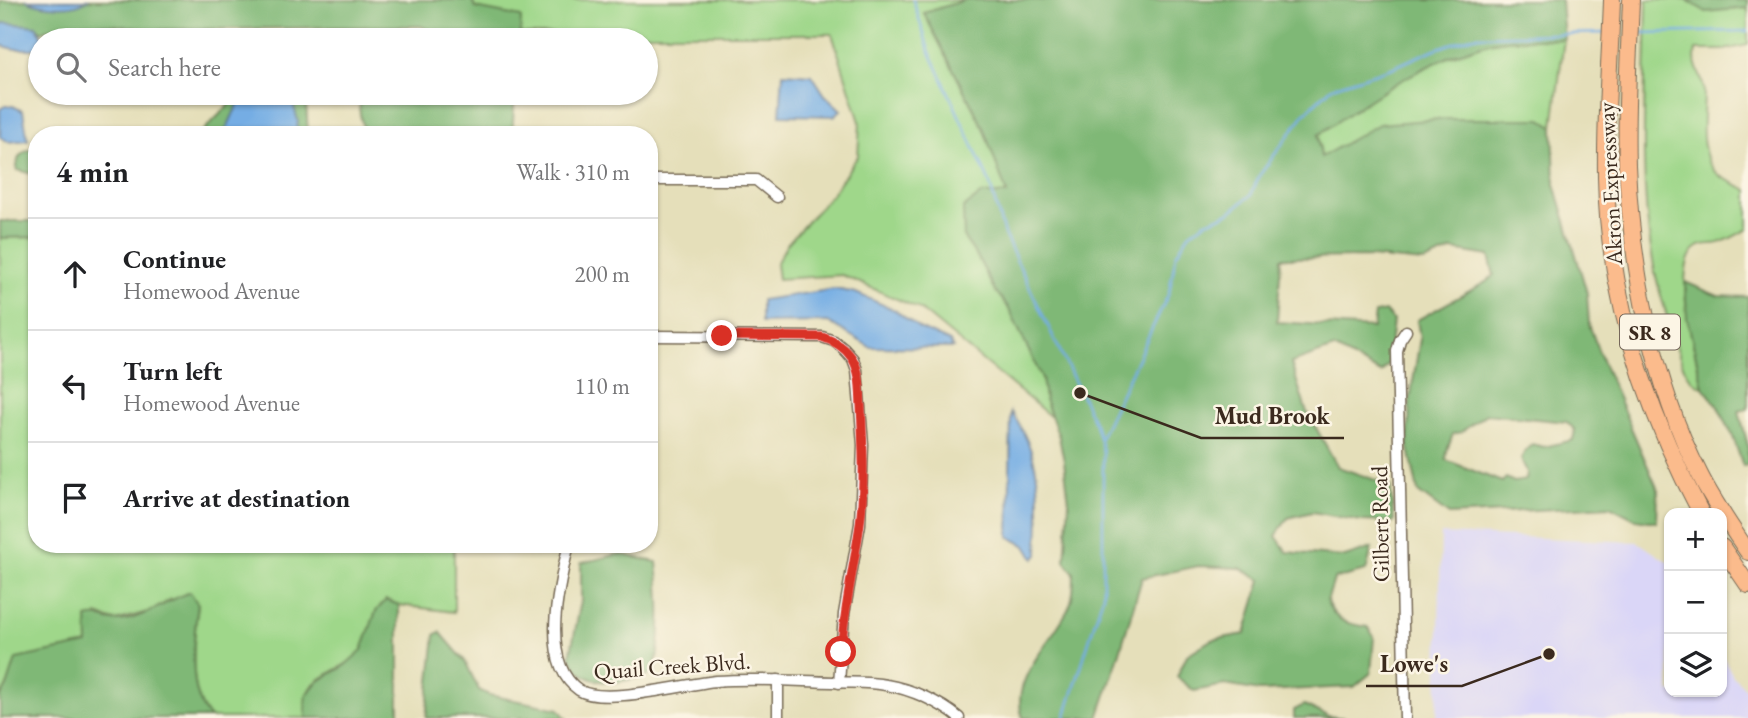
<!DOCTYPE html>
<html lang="en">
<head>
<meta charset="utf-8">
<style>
  :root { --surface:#fff; --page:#f2f2f2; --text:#202124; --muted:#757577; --line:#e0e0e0 }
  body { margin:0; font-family:"EB Garamond",serif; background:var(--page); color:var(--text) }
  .controls { position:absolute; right:21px; bottom:21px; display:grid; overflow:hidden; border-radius:14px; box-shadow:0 2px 5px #0004 }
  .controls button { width:63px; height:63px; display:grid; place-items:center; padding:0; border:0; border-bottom:2px solid var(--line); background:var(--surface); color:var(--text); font:35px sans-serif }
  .stop { position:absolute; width:21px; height:21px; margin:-16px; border:5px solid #d93025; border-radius:50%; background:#fff }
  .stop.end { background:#d93025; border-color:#fff; box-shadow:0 2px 7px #0008 }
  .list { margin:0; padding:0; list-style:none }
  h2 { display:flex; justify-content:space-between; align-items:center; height:91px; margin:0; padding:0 28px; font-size:30px }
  h2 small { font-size:23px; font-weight:400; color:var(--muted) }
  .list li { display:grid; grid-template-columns:46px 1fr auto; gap:21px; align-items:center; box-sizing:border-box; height:112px; padding:0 28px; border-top:2px solid var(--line) }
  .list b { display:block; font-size:26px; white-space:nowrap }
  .list p { margin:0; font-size:23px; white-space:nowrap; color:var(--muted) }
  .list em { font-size:23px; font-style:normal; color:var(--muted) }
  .icon { flex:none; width:38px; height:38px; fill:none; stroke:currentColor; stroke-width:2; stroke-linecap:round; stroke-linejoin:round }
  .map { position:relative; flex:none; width:1748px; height:718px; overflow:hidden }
  .search { position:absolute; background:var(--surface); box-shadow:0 2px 5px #0004; left:28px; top:28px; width:630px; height:77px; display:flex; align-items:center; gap:18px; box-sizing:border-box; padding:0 24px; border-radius:38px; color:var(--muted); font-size:26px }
  .panel { position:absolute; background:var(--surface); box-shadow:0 2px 5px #0004; left:28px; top:126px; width:630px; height:427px; border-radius:28px }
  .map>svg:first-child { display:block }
  .built { fill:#dad6f7 }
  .green { fill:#9fd78a; stroke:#6d8054; stroke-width:2 }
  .forest { fill:#7fb876; stroke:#5d714a; stroke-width:2; fill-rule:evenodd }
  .water { fill:#74ade4; stroke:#586c81; stroke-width:2 }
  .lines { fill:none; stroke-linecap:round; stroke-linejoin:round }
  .stream { stroke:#74ade4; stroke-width:2.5 }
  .minor-casing { stroke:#766955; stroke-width:13 }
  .highway-casing { stroke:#766955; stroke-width:18 }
  .minor { stroke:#fff; stroke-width:10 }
  .highway { stroke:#fbbb8c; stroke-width:16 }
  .route { stroke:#d93025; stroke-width:9 }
  .labels { text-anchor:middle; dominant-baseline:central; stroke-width:5; stroke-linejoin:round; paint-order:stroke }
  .shield { fill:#fcf5e5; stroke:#75675a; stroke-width:2 }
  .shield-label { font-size:21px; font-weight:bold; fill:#3b2a1e }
  .street-label { font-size:23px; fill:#3b2a1e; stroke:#fcf5e5 }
  .leader { fill:none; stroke:#3b2a1e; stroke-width:2.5 }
  .callout-dot { fill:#3b2a1e; stroke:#fcf5e5; stroke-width:2.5 }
  .callout-label { font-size:24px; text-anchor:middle; font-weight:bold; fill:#3b2a1e; stroke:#fcf5e5; stroke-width:5; stroke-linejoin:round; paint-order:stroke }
</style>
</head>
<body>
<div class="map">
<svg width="1748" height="718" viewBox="0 0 1748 718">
  <rect width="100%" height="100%" fill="#fcf5e5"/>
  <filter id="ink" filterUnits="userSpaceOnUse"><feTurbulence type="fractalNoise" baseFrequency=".0143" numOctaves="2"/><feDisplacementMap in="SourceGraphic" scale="14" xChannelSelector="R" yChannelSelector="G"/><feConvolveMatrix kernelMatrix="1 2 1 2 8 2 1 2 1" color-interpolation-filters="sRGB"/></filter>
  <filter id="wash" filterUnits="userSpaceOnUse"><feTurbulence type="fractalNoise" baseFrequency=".00686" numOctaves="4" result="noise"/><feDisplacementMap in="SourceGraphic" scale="28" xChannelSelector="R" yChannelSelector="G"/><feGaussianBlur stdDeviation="1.57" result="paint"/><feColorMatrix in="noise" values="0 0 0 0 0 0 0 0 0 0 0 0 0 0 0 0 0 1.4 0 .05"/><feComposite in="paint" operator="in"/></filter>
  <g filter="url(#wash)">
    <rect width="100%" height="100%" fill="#e5dfba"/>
    <polygon class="built" points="1441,534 1638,542 1669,563 1669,692 1722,692 1722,655 1733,676 1748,691 1748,718 1437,718"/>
    <g class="green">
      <polygon points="472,0 965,0 924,13 983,127 1007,194 964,238 978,258 994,289 1008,307 1042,378 1045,399 1051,417 920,309 842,275 778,279 776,264 787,244 832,194 858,156 860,122 832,34 520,34 521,17 475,8"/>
      <path d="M1647 0H1748V45L1724 50H1696C1692 68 1703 75 1704 91 1704 117 1696 156 1719 175 1727 181 1739 185 1748 190V229C1738 234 1729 240 1719 243 1712 245 1704 243 1698 247 1669 264 1697 361 1703 387 1683 380 1680 356 1674 339 1667 317 1660 294 1655 272 1637 183 1646 90 1647 0Z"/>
      <path d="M1564 39 1553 127 1541 119H1439L1321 158 1318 135C1371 97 1429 58 1493 42 1515 37 1541 40 1564 39Z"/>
      <path d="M37 237V544H454V612L399 605 386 600C369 617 373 632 362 650 348 670 314 673 306 696 304 701 306 712 306 718H210C186 693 194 635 198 604L171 599 154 610 115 621 97 615 88 644 17 659 8 684 0 698V238Z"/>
    </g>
    <g class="forest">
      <path d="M27 0C42 6 73 10 87 0H472L475 8 521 17 520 40H436L430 31 421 26 152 30C120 25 70 19 41 32L39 29 28 25 0 24V1Z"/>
      <path d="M965 0H1561L1564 39C1541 40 1515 37 1493 42 1429 58 1371 97 1318 135L1321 157 1379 124 1439 119H1541L1553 127 1555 184 1587 293 1589 324 1603 363 1658 490 1657 522 1635 519 1610 506 1449 515 1418 492 1408 444 1410 400 1420 339 1417 320 1486 282 1494 275 1489 256 1453 250 1424 262 1370 257 1281 258 1277 322 1373 328 1375 313 1385 311 1393 320 1388 365 1381 373 1334 348 1291 363 1306 410 1338 467 1390 485 1394 522 1361 521 1312 512 1288 518 1276 536 1287 552 1345 557 1372 548 1366 571 1334 579 1327 602C1336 622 1347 624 1368 627L1374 637 1371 673 1354 687 1260 691 1225 685 1194 691 1177 677 1187 655 1211 640 1245 634 1261 580 1240 568 1198 566 1142 578 1116 665 1098 718H1023C1007 679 1058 636 1070 605 1074 595 1074 583 1074 573L1065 561 1069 502 1064 461 1059 437 1045 399 1042 378 1008 307 994 289 978 258 964 238 963 208 982 194H1007L983 127 924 13ZM1486 414 1567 422 1575 430 1573 440 1544 447 1532 444 1525 451 1521 459 1527 472 1526 480 1514 482 1506 478 1502 482 1446 460 1447 451 1453 434 1461 432Z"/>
      <polygon points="1687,0 1748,0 1748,8 1706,12"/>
      <polygon points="241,93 269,93 306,101 308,135 199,135"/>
      <path d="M362 93H515L512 135H364C362 115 356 114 362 93Z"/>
      <path d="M37 148V178H36L32 174 17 170C16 155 23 151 37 148Z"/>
      <polygon points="0,221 37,221 37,237 0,238"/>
      <polygon points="1685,282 1718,296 1748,297 1748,409 1739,411 1748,446 1748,465 1743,466 1732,434 1717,405 1703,387 1687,318"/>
      <path d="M619 554 657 562C661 600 663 636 654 673 632 680 598 690 579 671 575 667 572 660 570 656L581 601V563Z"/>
      <path d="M190 592 198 604C194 635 186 693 210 718H0V698L8 684 16 659 88 644 87 618C101 614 103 621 115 621 141 621 167 600 190 592Z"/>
      <polygon points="386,600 399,605 399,718 306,718 306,696 317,682 343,667 362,650 376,611"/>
      <polygon points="440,632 465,661 479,690 489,695 559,709 566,718 426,718 435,635"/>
      <polygon points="1304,705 1328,716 1347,718 1294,718 1294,710"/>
    </g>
    <g class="water">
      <path d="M26 0H87C72 11 42 7 26 0Z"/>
      <polygon points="6,23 36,26 44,40 40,40 40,49 14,49 0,45 0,24"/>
      <polygon points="783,73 812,75 825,95 841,110 834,116 780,115"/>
      <path d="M249 93H267L292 100 298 121 296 135H223C232 121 235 102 249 93Z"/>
      <polygon points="5,106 13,106 23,111 28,140 9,142 0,137 0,109"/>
      <polygon points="835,289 856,293 895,310 919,328 950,342 953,348 870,347 828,322 761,323 761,300"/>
      <path d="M1011 412C1045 461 1039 499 1038 555L1034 559 1026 546 1009 537Z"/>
    </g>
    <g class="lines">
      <g class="stream">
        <polyline points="913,0 929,50 989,181 1004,234 1095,424 1103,451 1103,596 1065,718"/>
        <polyline points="1636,33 1748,31"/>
        <polyline points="1100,438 1169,293 1176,255 1189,234 1204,223 1229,213 1251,195 1259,176 1305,113 1332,87 1392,68 1435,49 1474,36 1605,33"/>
      </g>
    </g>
  </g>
  <g filter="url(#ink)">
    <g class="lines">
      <defs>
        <g id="minor">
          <polyline points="649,180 756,180 777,197"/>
          <polyline points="649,336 822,337 834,341 844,349 853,359 857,370 863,445 860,524 844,614 839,683"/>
          <path d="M569 544C559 584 539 663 579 690 603 706 685 684 716 681 755 678 794 681 833 682 850 683 870 682 886 685 911 689 940 702 959 718"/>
          <polyline points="778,680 778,718"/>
          <polyline points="1405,718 1397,351 1400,340 1406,331"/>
        </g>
        <g id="highway">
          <path d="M1612 0C1610 59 1605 118 1606 177 1608 295 1646 410 1701 513"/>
          <path d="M1631 0C1629 55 1625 110 1627 165 1631 266 1653 384 1700 475 1713 501 1731 527 1748 552"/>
          <polyline points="1722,547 1748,585"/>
        </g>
      </defs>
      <use href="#minor" class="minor-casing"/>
      <use href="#highway" class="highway-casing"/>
      <use href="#minor" class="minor"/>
      <use href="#highway" class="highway"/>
    </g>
  </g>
  <g class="lines" filter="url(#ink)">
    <path class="route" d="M722 336 822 337C834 341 845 347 852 358 861 372 860 390 861 406 863 445 865 485 860 524 854 567 844 609 841 652"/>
  </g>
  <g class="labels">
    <rect class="shield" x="1620" y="314.5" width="60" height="35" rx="5"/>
    <g class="shield-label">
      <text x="1650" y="332">SR 8</text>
    </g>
    <g class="street-label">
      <text transform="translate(1610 184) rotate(-93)">Akron Expressway</text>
      <text transform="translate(1380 524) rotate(-91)">Gilbert Road</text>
      <text transform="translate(672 666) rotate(-4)">Quail Creek Blvd.</text>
    </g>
  </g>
  <path class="leader" d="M1080 393L1201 438H1344M1549 654L1462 686H1366"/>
  <g class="callout-dot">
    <circle cx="1080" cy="393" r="7"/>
    <circle cx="1549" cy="654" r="7"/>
  </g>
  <g class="callout-label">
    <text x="1272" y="424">Mud Brook</text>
    <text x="1414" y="672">Lowe's</text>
  </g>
</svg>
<div class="controls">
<button>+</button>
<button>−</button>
<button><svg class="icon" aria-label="layers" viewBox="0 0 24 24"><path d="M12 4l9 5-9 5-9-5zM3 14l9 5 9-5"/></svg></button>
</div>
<div class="stop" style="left:841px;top:652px"></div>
<div class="stop end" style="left:722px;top:336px"></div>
<div class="search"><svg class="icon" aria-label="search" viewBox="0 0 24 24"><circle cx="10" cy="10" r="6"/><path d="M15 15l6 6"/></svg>Search here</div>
<section class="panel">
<h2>4 min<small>Walk · 310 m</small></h2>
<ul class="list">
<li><svg class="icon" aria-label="ahead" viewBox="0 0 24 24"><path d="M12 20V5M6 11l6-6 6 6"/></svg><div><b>Continue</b><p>Homewood Avenue</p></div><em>200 m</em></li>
<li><svg class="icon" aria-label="left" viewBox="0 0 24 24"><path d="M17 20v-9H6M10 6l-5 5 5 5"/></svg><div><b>Turn left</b><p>Homewood Avenue</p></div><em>110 m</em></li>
<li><svg class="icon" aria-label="arrive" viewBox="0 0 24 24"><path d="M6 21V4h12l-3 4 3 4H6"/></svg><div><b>Arrive at destination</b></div></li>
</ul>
</section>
</div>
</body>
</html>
